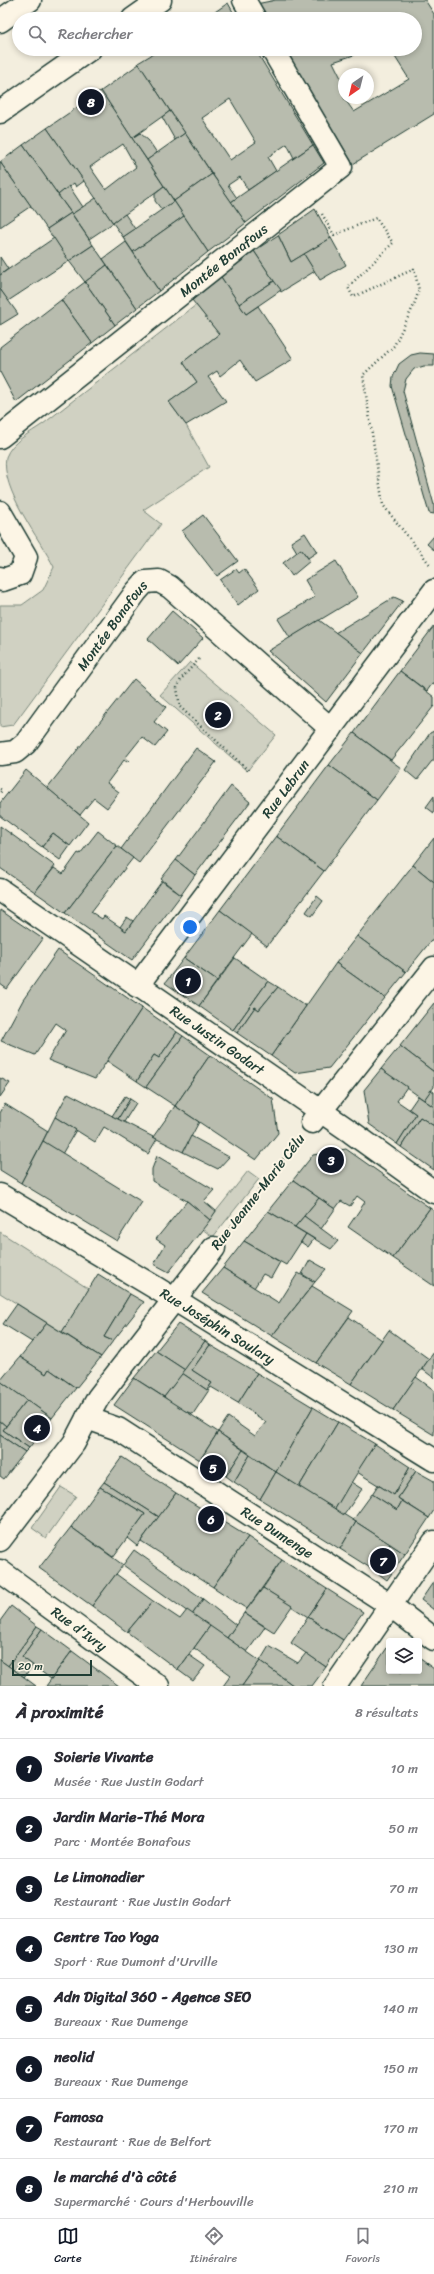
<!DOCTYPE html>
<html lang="fr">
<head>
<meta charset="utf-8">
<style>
  :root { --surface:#fff; --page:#f2f2f3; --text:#2b2b33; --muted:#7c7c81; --line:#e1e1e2; --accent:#111827 }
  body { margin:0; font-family:Sriracha,sans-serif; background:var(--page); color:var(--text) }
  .controls { position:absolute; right:12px; bottom:12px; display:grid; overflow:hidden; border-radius:4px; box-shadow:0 2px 6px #0003 }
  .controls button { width:36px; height:36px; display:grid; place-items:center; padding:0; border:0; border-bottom:1px solid var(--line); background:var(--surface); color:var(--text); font:20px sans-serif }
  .compass { position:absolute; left:338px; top:68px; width:36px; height:36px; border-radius:50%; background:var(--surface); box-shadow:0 2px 6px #0003; rotate:215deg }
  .scale { position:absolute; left:12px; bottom:10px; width:80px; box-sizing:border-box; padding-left:4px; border:2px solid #1f3d34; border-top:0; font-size:11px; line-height:14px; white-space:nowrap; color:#1f3d34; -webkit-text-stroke:3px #fcf5e5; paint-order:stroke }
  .you { position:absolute; left:190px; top:927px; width:14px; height:14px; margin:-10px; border:3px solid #fff; border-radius:50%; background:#1a73e8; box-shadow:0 0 0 6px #1a73e833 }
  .badge { display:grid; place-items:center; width:26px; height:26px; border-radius:50%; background:var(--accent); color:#fff; font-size:13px; font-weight:700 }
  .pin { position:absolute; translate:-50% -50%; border:2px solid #fff; box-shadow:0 1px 4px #0006 }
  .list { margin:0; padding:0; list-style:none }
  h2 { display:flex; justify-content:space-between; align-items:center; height:52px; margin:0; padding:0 16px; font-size:17px }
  h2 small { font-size:13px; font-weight:400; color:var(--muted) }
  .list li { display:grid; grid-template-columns:26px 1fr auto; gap:12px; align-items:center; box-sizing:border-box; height:60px; padding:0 16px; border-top:1px solid var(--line) }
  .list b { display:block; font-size:15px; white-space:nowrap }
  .list p { margin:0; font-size:13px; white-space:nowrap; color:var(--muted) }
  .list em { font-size:13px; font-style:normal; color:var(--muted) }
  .icon { flex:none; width:22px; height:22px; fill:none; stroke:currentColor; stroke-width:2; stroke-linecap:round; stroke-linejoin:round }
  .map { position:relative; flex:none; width:434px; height:1686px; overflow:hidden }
  .search { position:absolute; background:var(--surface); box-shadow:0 2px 6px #0003; left:12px; right:12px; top:12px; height:44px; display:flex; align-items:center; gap:10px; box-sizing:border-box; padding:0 14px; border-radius:22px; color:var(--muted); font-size:15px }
  .sheet { height:532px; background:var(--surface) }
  nav { display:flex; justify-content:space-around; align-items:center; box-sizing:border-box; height:56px; border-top:1px solid var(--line); background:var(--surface); font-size:11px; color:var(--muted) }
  nav a { display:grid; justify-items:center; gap:2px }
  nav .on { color:var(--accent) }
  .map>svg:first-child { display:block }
  .green { fill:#d0d1c2; stroke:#78877b }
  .building { fill:#b8bcae; stroke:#1f3d34; fill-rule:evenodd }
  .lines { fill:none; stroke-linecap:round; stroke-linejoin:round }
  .minor-casing { stroke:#1f3d34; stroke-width:25 }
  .tertiary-casing { stroke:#1f3d34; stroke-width:25 }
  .primary-casing { stroke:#1f3d34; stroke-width:25 }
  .path { stroke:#1f3d34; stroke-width:2.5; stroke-dasharray:1 3; stroke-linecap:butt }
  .minor { stroke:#fcf5e5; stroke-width:22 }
  .tertiary { stroke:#fcf5e5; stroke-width:22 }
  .primary { stroke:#fcf5e5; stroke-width:22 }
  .labels { text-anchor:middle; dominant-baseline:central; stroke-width:4; stroke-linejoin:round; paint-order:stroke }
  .street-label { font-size:14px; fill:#1f3d34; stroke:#fcf5e5 }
</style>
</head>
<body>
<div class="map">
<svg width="434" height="1686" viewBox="0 0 434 1686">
  <rect width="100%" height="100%" fill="#f3eede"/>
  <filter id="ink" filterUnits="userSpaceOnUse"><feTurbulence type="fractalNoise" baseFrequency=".025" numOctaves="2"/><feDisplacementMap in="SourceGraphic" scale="8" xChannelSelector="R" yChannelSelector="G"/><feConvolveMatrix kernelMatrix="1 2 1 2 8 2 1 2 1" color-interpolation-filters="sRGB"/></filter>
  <g filter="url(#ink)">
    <g class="green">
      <path d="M196 305 219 334 183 362 197 382 169 402 186 425 209 467 143 510 161 524 13 725 0 727V605H22L43 590 54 567C40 539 0 489 6 457 12 441 30 433 43 424Z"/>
      <polygon points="190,662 276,735 247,771 160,695"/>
      <polygon points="248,1171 259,1179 213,1237 202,1229"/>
      <polygon points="0,1232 89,1289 62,1332 0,1293"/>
      <polygon points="61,1487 76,1496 46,1538 32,1528"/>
    </g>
    <g class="building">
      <polygon points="276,0 425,0 434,14 434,114 353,164 285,49 372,49 333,62 344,84 344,98 354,112 409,79 390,49 415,49 415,19 267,19 256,4"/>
      <polygon points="228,3 237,19 203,19 206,18"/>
      <path d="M161 49H255L313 145 294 158 287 144 268 157 276 171 248 190 240 177 228 185 237 198 231 202 138 63ZM230 99 256 142 230 160 202 118Z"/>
      <polygon points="139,64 170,111 132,138 101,91"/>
      <path d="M101 91 164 186 113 223 47 128ZM123 144 136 167 106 190 90 167Z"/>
      <polygon points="170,111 185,133 175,140 162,117"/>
      <polygon points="47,128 84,181 76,187 74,183 58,195 23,145"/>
      <polygon points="140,133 149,141 157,153 147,160 132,138"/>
      <polygon points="185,133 212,174 174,201 147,160"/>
      <polygon points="23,145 71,213 47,229 0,162"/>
      <polygon points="313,145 324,163 246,223 231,202"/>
      <polygon points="0,162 31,206 0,227"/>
      <polygon points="212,174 246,223 208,252 174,201"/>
      <polygon points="69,186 83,207 72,214 58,195"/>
      <polygon points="164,186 174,201 162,210 155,201 155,193"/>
      <polygon points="96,198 113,223 89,239 72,214"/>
      <polygon points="174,201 184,216 133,252 123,237"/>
      <polygon points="315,209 331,238 291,262 278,235"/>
      <polygon points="71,213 93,245 69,261 47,229"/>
      <polygon points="125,214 135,229 123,237 113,223"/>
      <polygon points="184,216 208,252 159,291 133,252"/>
      <polygon points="278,235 291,262 304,254 315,271 281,292 254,251"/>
      <polygon points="54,238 69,261 8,301 0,289 0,275"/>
      <polygon points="331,238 346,265 320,280 304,254"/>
      <polygon points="126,242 159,291 137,308 103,259"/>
      <polygon points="93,245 107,265 85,282 69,261"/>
      <polygon points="254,251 274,281 239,304 221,277"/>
      <polygon points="0,257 8,269 0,275"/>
      <polygon points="107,265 137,308 115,325 85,282"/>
      <polygon points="221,277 246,314 258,306 293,359 255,382 240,360 220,376 217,371 208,377 226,401 186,425 169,402 197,382 183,362 219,334 192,300"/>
      <polygon points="274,281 281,290 246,314 239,304"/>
      <polygon points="85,282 115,325 92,343 61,300"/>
      <polygon points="0,289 18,314 0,325"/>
      <polygon points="61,300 92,343 16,402 0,372 0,347"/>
      <polygon points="420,353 434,354 434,366 424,366 414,369 406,379 403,391 434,505 434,514 429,513 392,386 393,377 399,364 411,355"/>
      <polygon points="203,515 238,561 217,576 182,531"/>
      <polygon points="305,533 317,552 308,558 301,549 297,552 291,542"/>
      <polygon points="434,536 434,550 427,544"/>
      <polygon points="301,549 310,561 292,576 283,563"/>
      <polygon points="336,561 358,597 290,638 278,619 315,597 305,580"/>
      <polygon points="236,569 239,573 244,569 259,589 238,605 220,580"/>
      <polygon points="394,597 403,601 363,653 335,633"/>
      <polygon points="172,611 203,638 178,666 148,639"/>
      <polygon points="319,620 363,653 326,702 268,651"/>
      <polygon points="434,626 434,685 432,684 427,691 400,671"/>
      <polygon points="400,671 434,697 434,706 391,760 354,733"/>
      <polygon points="134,679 166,707 154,722 167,732 155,747 142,737 126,757 129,760 127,762 124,760 107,783 119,792 107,808 94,798 80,815 47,788"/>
      <polygon points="434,731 434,761 432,761 417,780 405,770 430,733"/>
      <polygon points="354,733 401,768 377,800 329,765"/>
      <polygon points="196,748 216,762 139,863 121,849"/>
      <polygon points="329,765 377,800 324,871 276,836"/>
      <polygon points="26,770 88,822 70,846 53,833 42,847 0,816 0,803"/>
      <polygon points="231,786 250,802 195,875 176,860"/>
      <polygon points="434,796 434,813 426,807"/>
      <polygon points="0,826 55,866 35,892 0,868"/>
      <polygon points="98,831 117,846 65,913 35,892 54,868 63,874 78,853 80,854"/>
      <polygon points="53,833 70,846 60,860 42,847"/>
      <polygon points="276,836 324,871 267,946 220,910"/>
      <polygon points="434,838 434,882 413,865"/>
      <polygon points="117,846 133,858 91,912 102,919 104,916 126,931 162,881 181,895 132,960 65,913"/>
      <polygon points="176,860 195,875 181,895 161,879"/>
      <polygon points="413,865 434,882 434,937 406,972 357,936"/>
      <polygon points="317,896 323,901 312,916 306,912"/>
      <polygon points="0,910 43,939 7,989 0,984"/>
      <polygon points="220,910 252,934 217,981 184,958"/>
      <polygon points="127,917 133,921 126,931 120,927"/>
      <polygon points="357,936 406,972 385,998 336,963"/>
      <polygon points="58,950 142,1008 95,1079 48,1060 66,1030 56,1023 35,1055 1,1041 23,1000"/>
      <polygon points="184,958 217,981 199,1006 165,983"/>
      <polygon points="235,958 268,981 233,1030 199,1006"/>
      <polygon points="336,963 385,998 329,1068 295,1073 271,1056"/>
      <polygon points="268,981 278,987 259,1010 255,1007 237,1033 233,1030"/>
      <polygon points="278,987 306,1006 271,1056 237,1033 255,1007 259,1010"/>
      <polygon points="434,1003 434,1072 400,1046"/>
      <polygon points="142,1008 177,1032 159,1058 154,1055 137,1081 107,1061"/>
      <polygon points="177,1032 183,1036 146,1087 137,1081 154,1055 159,1058"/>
      <polygon points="183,1036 210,1055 175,1106 146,1087"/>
      <polygon points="400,1046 434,1072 434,1087 424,1100 381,1069"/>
      <polygon points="210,1055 273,1099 278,1133 256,1160 175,1106"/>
      <polygon points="381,1069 407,1087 397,1101 416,1114 397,1144 369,1124 364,1090"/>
      <polygon points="0,1078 10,1083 0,1097"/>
      <polygon points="431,1090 434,1092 434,1107 424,1100"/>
      <polygon points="68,1093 157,1139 148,1154 104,1127 95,1142 55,1117"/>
      <polygon points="125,1096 130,1099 118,1119 112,1116"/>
      <polygon points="418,1096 434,1107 434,1126 420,1117 401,1147 397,1144 416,1114 409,1109"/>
      <polygon points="130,1099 136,1103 124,1122 118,1119"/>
      <polygon points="5,1104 48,1131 21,1183 0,1170 0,1113"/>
      <polygon points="175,1106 199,1122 183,1152 153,1137"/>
      <polygon points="55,1117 76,1130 62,1154 43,1141"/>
      <polygon points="420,1117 434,1126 434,1170 401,1147"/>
      <polygon points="191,1136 229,1157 218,1169 183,1152"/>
      <polygon points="43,1141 142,1202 117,1241 21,1183"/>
      <polygon points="346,1149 430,1208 393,1258 348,1227 365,1202 357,1196 350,1206 341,1201 335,1209 293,1180 313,1155"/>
      <polygon points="157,1156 214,1190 204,1201 216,1211 210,1220 187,1201 152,1181 152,1169"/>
      <polygon points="293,1180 319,1198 295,1227 268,1211"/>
      <polygon points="319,1198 335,1209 321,1229 304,1216"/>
      <polygon points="187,1201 210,1220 169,1272 154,1264 165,1245 156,1239"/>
      <polygon points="430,1208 434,1211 434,1286 393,1258"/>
      <polygon points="268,1211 306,1234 286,1265 244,1241"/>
      <polygon points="304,1216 338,1241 331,1249 295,1227"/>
      <polygon points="306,1234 314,1239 308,1247 301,1242"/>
      <polygon points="244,1241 280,1262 271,1278 263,1274 254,1288 223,1268"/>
      <polygon points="310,1260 326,1269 315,1282 302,1274"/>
      <polygon points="223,1268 279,1303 298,1273 315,1282 272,1336 202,1293"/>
      <polygon points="98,1274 130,1294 104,1337 113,1341 101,1357 62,1332"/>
      <polygon points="312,1286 353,1311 316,1363 272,1336"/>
      <polygon points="130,1294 144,1302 113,1341 104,1337"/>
      <polygon points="17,1304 47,1323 32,1342 3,1324"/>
      <polygon points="349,1317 382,1340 351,1384 316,1363"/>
      <polygon points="47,1323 101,1357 76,1388 49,1369 46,1374 20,1357"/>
      <polygon points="178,1324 205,1341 185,1370 156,1351"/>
      <polygon points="389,1330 429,1359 393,1410 351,1384"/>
      <polygon points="205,1341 210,1345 192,1370 212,1383 207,1390 182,1373"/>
      <polygon points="210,1345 257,1373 238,1403 211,1387 193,1414 179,1409 164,1397 182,1373 207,1390 212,1383 192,1370"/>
      <polygon points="156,1351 185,1370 164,1397 134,1378"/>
      <polygon points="434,1352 434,1378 422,1369"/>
      <polygon points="20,1357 46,1374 49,1369 76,1388 52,1418 0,1381"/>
      <polygon points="257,1373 313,1407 276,1472 218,1432 228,1417 255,1436 266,1422 238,1403"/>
      <polygon points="416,1377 434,1390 434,1435 393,1410"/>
      <polygon points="134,1378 218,1432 200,1460 114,1405"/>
      <polygon points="0,1381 27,1400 6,1426 0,1421"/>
      <polygon points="27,1400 52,1418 29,1448 3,1430"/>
      <polygon points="313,1407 338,1422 299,1487 276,1472"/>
      <polygon points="0,1421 6,1426 3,1430 29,1448 25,1452 0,1435"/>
      <polygon points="338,1422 375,1444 335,1509 299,1487"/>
      <polygon points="218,1432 243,1450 226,1476 200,1460"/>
      <polygon points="0,1435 25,1452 4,1479 0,1476"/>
      <polygon points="375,1444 410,1467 394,1495 357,1472"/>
      <polygon points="243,1450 250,1455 234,1482 226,1476"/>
      <polygon points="250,1455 276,1472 260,1499 234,1482"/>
      <polygon points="122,1457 176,1493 159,1517 104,1482"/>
      <polygon points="410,1467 416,1471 398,1498 402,1501 397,1510 372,1494 378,1485 394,1495"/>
      <polygon points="416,1471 434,1481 434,1510 429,1518 398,1498"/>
      <polygon points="276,1472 356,1522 340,1549 260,1499"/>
      <polygon points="104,1482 159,1517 137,1546 127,1538 145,1514 100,1487"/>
      <polygon points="351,1482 362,1489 344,1515 335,1509"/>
      <polygon points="100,1487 145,1514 113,1557 71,1527"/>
      <polygon points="176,1493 248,1537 213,1587 141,1541"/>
      <polygon points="372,1494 397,1510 402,1501 429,1518 405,1554 353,1520"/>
      <polygon points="356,1522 390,1544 372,1569 340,1549"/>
      <polygon points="71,1527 123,1565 92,1606 39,1568"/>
      <polygon points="248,1537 282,1560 247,1609 213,1587"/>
      <polygon points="390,1544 405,1554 387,1580 372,1569"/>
      <polygon points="134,1550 203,1599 192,1615 123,1565"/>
      <polygon points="282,1560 327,1589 308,1617 263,1588"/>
      <polygon points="116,1574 153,1601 127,1632 92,1606"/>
      <polygon points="434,1581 434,1610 421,1600"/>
      <polygon points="263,1588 292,1606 274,1632 244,1613"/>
      <polygon points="327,1589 363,1612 343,1640 308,1617"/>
      <polygon points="203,1599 236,1625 227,1638 192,1615"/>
      <polygon points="153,1601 180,1619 187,1610 210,1626 178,1670 127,1632"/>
      <polygon points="11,1606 37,1626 8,1666 0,1660 0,1621"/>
      <polygon points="244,1613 265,1627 247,1652 227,1638"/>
      <polygon points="308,1617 343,1640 326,1667 291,1643"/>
      <polygon points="37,1626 42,1629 22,1657 33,1665 24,1677 8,1666"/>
      <polygon points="210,1626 260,1661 242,1686 223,1686 231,1675 194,1648"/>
      <polygon points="42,1629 72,1651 51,1679 22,1657"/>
      <polygon points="389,1645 389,1671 419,1671 419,1658 434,1669 434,1686 361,1686"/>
      <polygon points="269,1646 298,1663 306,1653 326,1667 312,1686 294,1686 260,1661"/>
      <polygon points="72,1651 119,1686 46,1686"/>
      <polygon points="189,1655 205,1666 193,1681 178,1670"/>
      <polygon points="0,1660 24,1677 36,1686 0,1686"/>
      <polygon points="260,1661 294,1686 242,1686"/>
    </g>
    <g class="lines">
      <defs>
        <g id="minor">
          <polyline points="244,0 255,19"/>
          <path id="s1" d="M0 437 341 167 272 49"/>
          <polyline points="0,512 26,557 20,574 3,580 0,578"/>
          <path id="s2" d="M0 754 15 752 26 743 136 592 145 582 159 581 170 587 331 729"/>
          <path id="s3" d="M0 890 351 1132 434 1192"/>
          <path id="s4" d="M137 986 434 591"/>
          <polyline points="312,1122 434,968"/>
          <path id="s5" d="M0 1195 156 1288 434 1460"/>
          <polyline points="87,1418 98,1398 214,1248"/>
          <path id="s6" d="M0 1540 74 1443 87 1418 118 1429 390 1605 434 1639"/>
          <path id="s7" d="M0 1571 158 1686"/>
        </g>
        <polyline id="tertiary" points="335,1686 434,1542"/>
        <g id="primary">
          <polyline points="133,19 160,0"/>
          <polyline points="0,21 30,0"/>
          <polyline points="0,112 90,49"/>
        </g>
      </defs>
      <use href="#minor" class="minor-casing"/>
      <use href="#tertiary" class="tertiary-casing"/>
      <use href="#primary" class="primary-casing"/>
      <g class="path">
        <polyline points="322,214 334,235 376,218 393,243 348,287 353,297 414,269 419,290 414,305 394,346 363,375 383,505 431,566"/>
        <polyline points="199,659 181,679 177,688 180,707 249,771"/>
        <polyline points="0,789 2,790 0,793"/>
        <polyline points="229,1229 297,1141"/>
      </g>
      <use href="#minor" class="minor"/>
      <use href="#tertiary" class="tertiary"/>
      <use href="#primary" class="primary"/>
    </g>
  </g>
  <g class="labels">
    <g class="street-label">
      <text stroke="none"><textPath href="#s1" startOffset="285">Montée Bonafous</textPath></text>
      <text stroke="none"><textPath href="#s2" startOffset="175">Montée Bonafous</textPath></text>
      <text stroke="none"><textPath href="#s4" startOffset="247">Rue Lebrun</textPath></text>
      <text stroke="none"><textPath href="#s3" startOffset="264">Rue Justin Godart</textPath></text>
      <text transform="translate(258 1192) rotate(-52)">Rue Jeanne-Marie Célu</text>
      <text stroke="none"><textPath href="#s5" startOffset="254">Rue Joséphin Soulary</textPath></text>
      <text stroke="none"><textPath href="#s6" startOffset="373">Rue Dumenge</textPath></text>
      <text stroke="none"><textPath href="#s7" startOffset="98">Rue d'Ivry</textPath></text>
    </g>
  </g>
</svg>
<div class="controls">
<button><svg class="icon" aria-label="layers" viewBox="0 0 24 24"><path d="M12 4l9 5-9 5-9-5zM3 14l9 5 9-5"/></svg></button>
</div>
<svg class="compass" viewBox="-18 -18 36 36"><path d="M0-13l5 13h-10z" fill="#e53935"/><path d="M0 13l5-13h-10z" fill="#7c7c81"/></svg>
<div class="scale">20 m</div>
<div class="you"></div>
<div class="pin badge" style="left:188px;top:981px">1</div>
<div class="pin badge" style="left:218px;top:715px">2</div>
<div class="pin badge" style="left:331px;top:1160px">3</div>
<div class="pin badge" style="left:37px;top:1428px">4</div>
<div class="pin badge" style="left:213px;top:1468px">5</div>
<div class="pin badge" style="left:211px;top:1519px">6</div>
<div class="pin badge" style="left:383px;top:1561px">7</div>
<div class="pin badge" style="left:91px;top:102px">8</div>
<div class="search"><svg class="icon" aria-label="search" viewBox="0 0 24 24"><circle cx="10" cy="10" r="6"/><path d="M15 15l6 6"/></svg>Rechercher</div>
</div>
<section class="sheet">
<h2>À proximité<small>8 résultats</small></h2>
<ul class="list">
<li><span class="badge">1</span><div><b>Soierie Vivante</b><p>Musée · Rue Justin Godart</p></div><em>10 m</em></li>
<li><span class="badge">2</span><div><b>Jardin Marie-Thé Mora</b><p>Parc · Montée Bonafous</p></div><em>50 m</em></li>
<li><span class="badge">3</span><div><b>Le Limonadier</b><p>Restaurant · Rue Justin Godart</p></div><em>70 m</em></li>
<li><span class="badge">4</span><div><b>Centre Tao Yoga</b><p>Sport · Rue Dumont d'Urville</p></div><em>130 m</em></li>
<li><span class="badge">5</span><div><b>Adn Digital 360 - Agence SEO</b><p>Bureaux · Rue Dumenge</p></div><em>140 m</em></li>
<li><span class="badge">6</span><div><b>neolid</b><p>Bureaux · Rue Dumenge</p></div><em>150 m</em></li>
<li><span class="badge">7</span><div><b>Famosa</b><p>Restaurant · Rue de Belfort</p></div><em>170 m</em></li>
<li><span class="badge">8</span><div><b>le marché d'à côté</b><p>Supermarché · Cours d'Herbouville</p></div><em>210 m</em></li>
</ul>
</section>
<nav>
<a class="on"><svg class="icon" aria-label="map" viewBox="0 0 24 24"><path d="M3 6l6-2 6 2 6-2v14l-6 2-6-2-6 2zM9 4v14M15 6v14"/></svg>Carte</a>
<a><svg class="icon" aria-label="directions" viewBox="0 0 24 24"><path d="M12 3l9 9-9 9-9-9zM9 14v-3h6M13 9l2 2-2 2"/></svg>Itinéraire</a>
<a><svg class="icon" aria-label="saved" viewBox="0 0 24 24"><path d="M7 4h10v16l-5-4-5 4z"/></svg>Favoris</a>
</nav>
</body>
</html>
